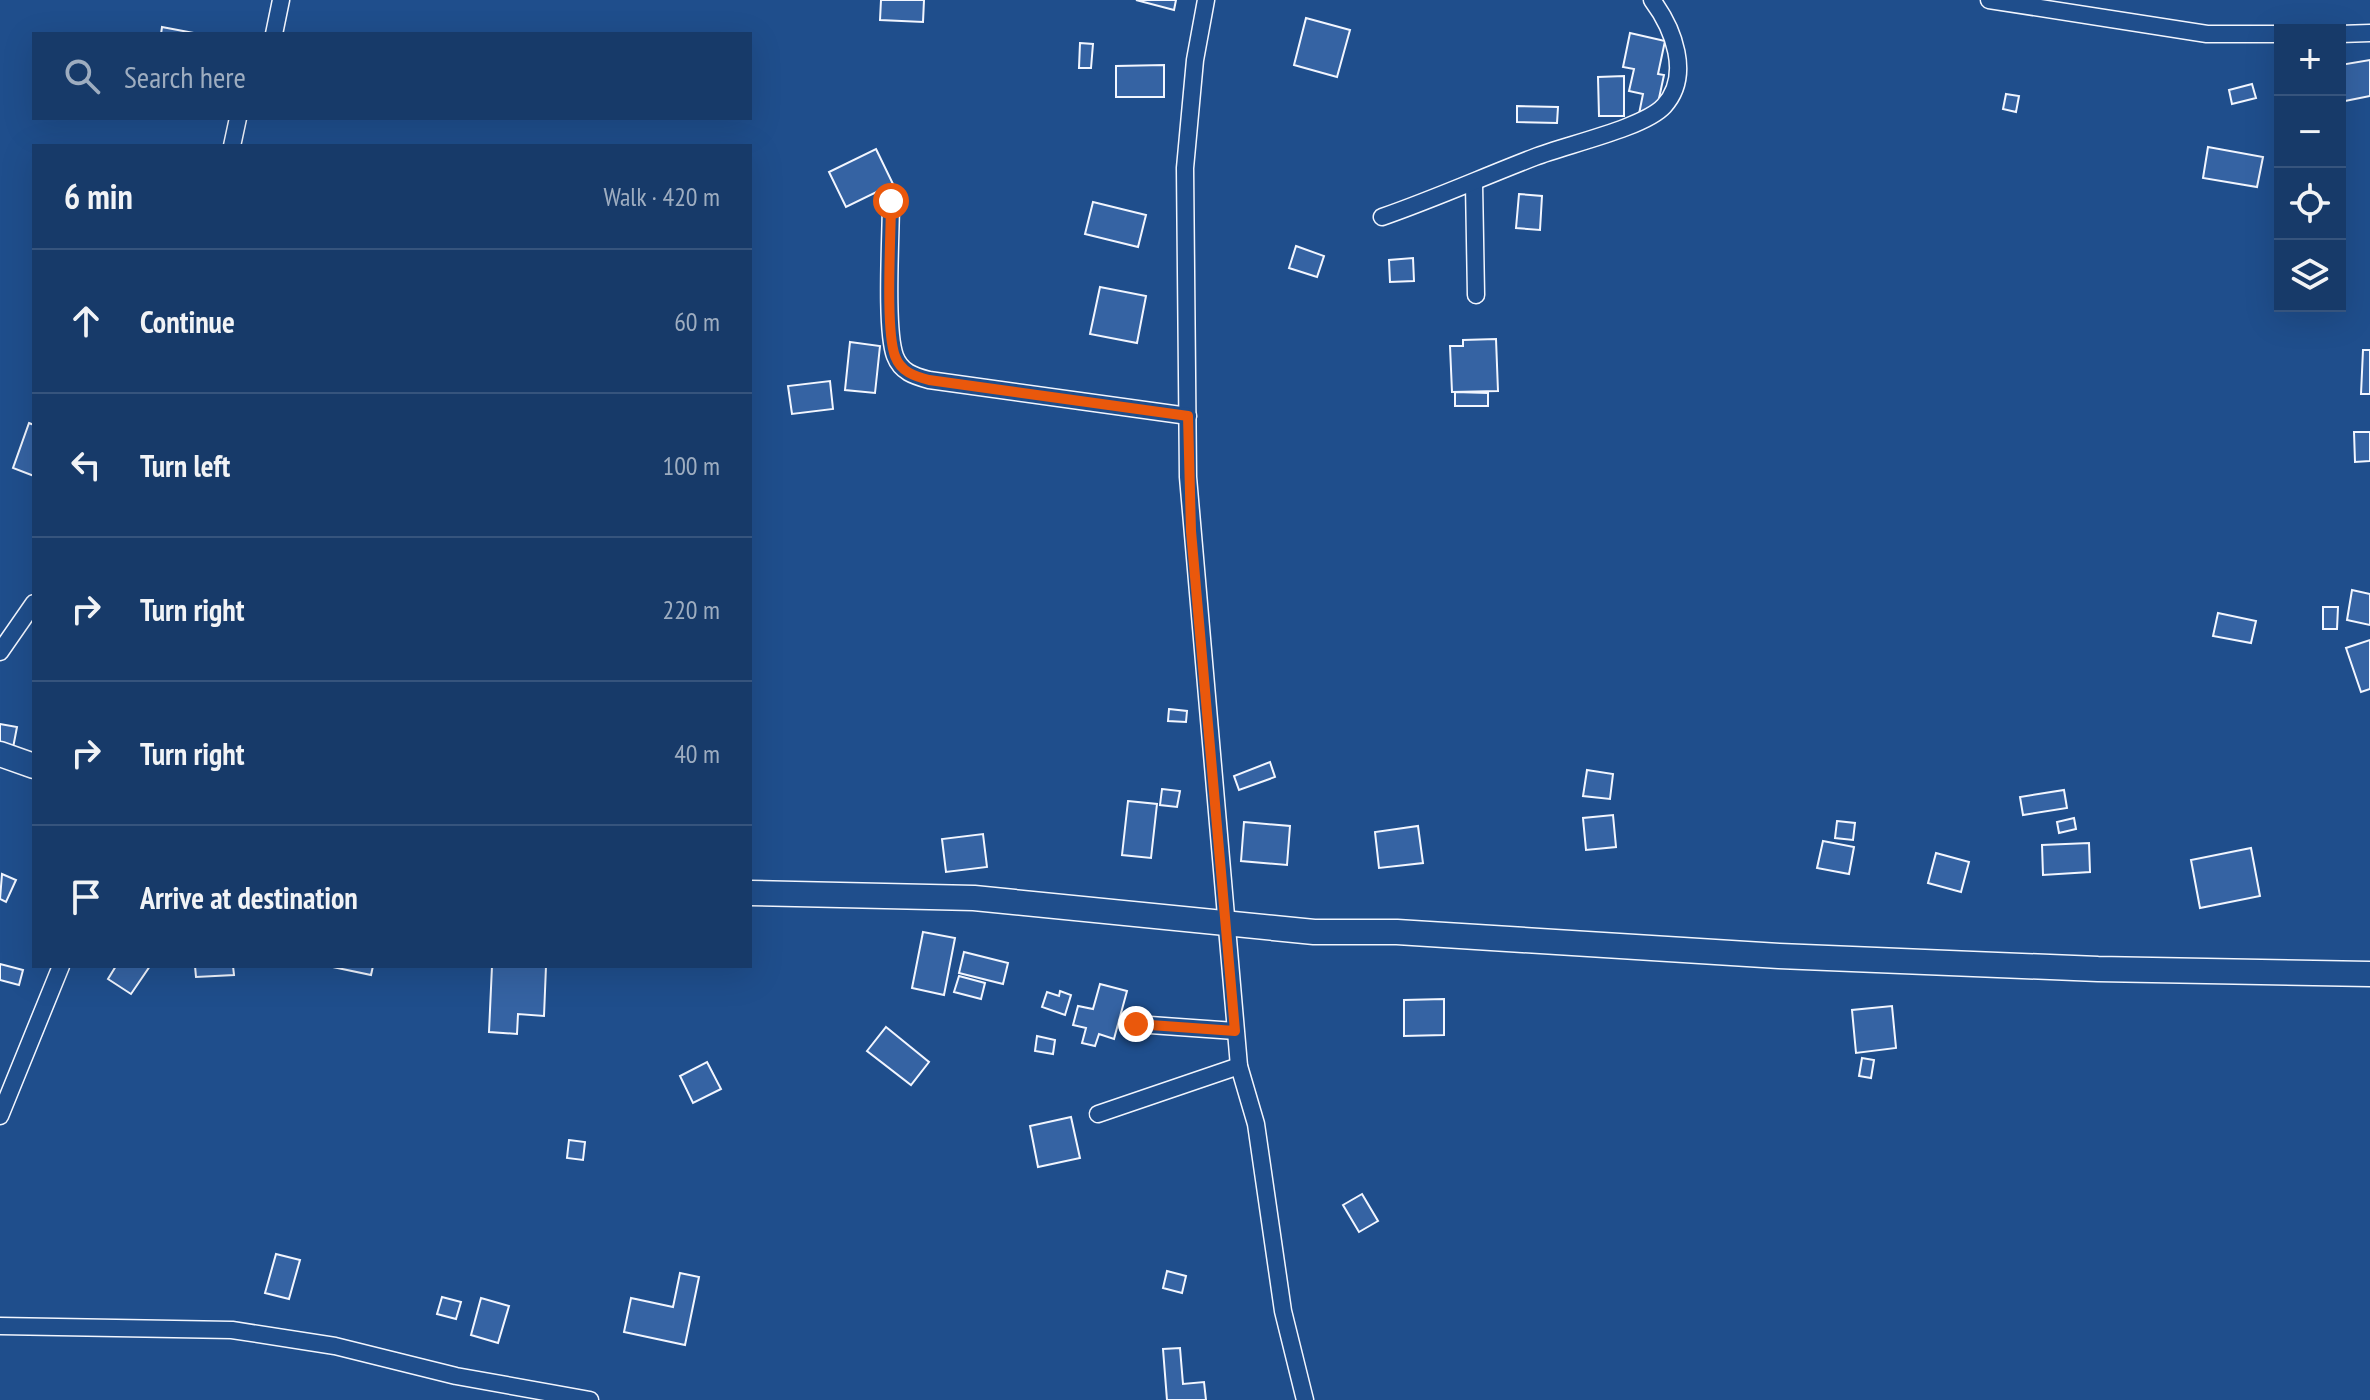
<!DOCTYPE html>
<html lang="en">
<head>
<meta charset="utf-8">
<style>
  :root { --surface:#173a69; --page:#20416f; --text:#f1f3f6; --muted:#9eadc0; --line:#36547d }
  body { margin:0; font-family:"PT Sans Narrow",sans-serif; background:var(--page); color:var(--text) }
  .controls { position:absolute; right:24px; top:24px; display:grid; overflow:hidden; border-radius:0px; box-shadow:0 8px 32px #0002 }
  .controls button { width:72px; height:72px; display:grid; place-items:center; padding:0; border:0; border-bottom:2px solid var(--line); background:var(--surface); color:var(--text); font:40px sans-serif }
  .stop { position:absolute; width:24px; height:24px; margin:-18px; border:6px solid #ea580c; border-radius:50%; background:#fff }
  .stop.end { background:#ea580c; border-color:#fff; box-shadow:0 2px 8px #0008 }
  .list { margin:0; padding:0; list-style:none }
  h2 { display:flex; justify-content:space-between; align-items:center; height:104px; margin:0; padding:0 32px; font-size:34px }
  h2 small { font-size:26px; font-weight:400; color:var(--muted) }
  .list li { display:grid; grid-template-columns:52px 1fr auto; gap:24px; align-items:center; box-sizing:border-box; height:144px; padding:0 32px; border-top:2px solid var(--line) }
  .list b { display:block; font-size:30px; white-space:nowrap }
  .list em { font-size:26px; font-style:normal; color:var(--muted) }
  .icon { flex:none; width:44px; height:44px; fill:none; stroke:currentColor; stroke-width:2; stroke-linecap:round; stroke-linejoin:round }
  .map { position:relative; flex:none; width:2370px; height:1400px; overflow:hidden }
  .search { position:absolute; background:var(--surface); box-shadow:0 8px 32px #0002; left:32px; top:32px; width:720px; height:88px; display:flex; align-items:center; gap:20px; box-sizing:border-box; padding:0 28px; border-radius:0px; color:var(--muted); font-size:30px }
  .panel { position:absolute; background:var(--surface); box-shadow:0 8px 32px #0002; left:32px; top:144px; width:720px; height:824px; border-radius:0px }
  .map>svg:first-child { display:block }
  .building { fill:#3563a3; stroke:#f2f6ff; stroke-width:2 }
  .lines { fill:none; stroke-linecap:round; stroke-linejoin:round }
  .street-casing { stroke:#f2f6ff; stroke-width:19 }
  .secondary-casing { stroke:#f2f6ff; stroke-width:27 }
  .street { stroke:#1f4e8c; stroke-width:16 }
  .secondary { stroke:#1f4e8c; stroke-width:24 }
  .route { stroke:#ea580c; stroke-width:10 }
</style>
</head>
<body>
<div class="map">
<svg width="2370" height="1400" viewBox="0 0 2370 1400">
  <rect width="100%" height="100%" fill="#1f4e8c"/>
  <g class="building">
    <polygon points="881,0 924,0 923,22 880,20"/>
    <polygon points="1136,0 1176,0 1174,10"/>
    <polygon points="1306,18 1350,30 1337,77 1294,65"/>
    <polygon points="162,27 199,34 161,34"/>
    <polygon points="1630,33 1665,41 1658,74 1664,75 1655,117 1639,114 1643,94 1629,91 1634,69 1623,67"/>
    <polygon points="1080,43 1093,44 1091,68 1079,68"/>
    <polygon points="2370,60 2370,96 2340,102 2340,65"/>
    <polygon points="1164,65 1164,97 1116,97 1116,66"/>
    <polygon points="1624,76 1624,116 1599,116 1598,77"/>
    <polygon points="2252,84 2256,98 2232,104 2229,90"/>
    <polygon points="2006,94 2019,96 2016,112 2003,109"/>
    <polygon points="1517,106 1558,107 1557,123 1517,122"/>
    <polygon points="2208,147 2263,157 2257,187 2203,178"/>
    <polygon points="876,149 893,184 846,207 829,172"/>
    <polygon points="1519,194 1542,196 1540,230 1516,228"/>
    <polygon points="1093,202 1146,215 1138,247 1085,234"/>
    <polygon points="1296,246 1324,256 1317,277 1289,268"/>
    <polygon points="1413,258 1414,281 1390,282 1389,260"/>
    <polygon points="1100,287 1146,296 1137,343 1090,334"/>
    <polygon points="1496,339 1498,391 1452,392 1450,346 1463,346 1463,340"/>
    <polygon points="850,342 880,346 875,393 845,390"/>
    <polygon points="2363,350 2370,350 2370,394 2361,394"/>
    <polygon points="830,381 833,409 792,414 788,386"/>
    <polygon points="1455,392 1488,393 1488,406 1455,406"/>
    <polygon points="29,423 34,425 34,476 13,468"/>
    <polygon points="2354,432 2370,432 2370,461 2355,462"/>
    <polygon points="2352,590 2370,594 2370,625 2347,620"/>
    <polygon points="2323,607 2338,607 2337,629 2323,629"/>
    <polygon points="2218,613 2256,621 2251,643 2213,636"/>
    <polygon points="2370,640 2370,689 2361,692 2346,648"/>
    <polygon points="1169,709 1187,711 1186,722 1168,721"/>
    <polygon points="0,724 17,727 12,753 0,751"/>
    <polygon points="1270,762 1275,777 1239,790 1234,776"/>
    <polygon points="1587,770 1613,774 1610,799 1583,796"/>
    <polygon points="1162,789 1180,791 1177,807 1160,805"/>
    <polygon points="2064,790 2067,808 2023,815 2020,797"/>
    <polygon points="1128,801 1157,804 1151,858 1122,855"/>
    <polygon points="1613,815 1616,847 1586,850 1583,818"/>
    <polygon points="2074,818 2076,829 2059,833 2057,822"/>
    <polygon points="1837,821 1855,823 1853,840 1835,838"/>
    <polygon points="1244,822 1290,826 1287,865 1241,861"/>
    <polygon points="1418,826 1423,863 1379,868 1375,832"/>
    <polygon points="983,834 987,867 946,872 942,839"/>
    <polygon points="1823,841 1854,847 1849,874 1817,868"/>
    <polygon points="2089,843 2090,872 2043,875 2042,845"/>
    <polygon points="2251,848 2260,896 2200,908 2191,860"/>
    <polygon points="1936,853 1969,862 1961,892 1928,883"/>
    <polygon points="2,874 16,880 6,902 0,899"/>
    <polygon points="923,932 955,938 944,995 912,988"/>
    <polygon points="964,952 1008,963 1003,984 959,973"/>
    <polygon points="0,964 23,970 19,985 0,980"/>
    <polygon points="116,966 150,966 131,994 108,979"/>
    <polygon points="195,966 233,966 234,975 196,977"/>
    <polygon points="328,966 373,966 371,975"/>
    <polygon points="492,966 546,966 544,1016 518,1014 517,1034 489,1032"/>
    <polygon points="959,976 985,983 981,999 954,992"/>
    <polygon points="1100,984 1127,991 1114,1039 1099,1034 1095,1046 1082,1043 1086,1028 1073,1025 1078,1006 1093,1009"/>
    <polygon points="1060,991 1071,995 1065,1015 1042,1007 1047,992 1059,996"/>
    <polygon points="1444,999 1444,1035 1404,1036 1404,1000"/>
    <polygon points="1892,1006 1896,1048 1856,1053 1852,1010"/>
    <polygon points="886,1027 929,1062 911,1085 867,1051"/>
    <polygon points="1037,1036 1055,1040 1053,1054 1035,1051"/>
    <polygon points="1862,1058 1874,1060 1871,1078 1859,1076"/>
    <polygon points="707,1062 721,1089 693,1103 680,1076"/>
    <polygon points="1071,1117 1080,1158 1038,1167 1030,1126"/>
    <polygon points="569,1140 585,1142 583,1160 567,1158"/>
    <polygon points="1362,1194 1378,1221 1359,1232 1343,1205"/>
    <polygon points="276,1254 300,1260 289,1299 265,1293"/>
    <polygon points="1167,1271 1186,1276 1182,1293 1163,1288"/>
    <polygon points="680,1273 699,1277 685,1345 624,1332 631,1298 673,1307"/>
    <polygon points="442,1297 461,1302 456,1319 437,1314"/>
    <polygon points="481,1298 509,1306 498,1343 471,1335"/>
    <polygon points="1180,1348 1183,1384 1204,1382 1206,1400 1167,1400 1163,1349"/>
  </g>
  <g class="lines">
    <defs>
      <g id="street">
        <polyline points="1206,0 1195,60 1185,168 1188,477 1239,1066 1256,1124 1283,1311 1305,1400"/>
        <polyline points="1989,0 2207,34 2280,34"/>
        <polyline points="274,34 281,0"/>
        <polyline points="2340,34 2370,33"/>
        <polyline points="232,146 238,118"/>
        <polyline points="1474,184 1476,295"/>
        <path d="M891 201C891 235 885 329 895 356 901 372 914 376 929 380L1188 416"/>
        <path d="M1382 217C1434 199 1483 177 1535 157 1565 145 1644 128 1664 106 1692 75 1673 28 1652 0"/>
        <polyline points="0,652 34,603"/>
        <polyline points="1136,1024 1235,1031"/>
        <polyline points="1098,1114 1239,1066"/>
        <polyline points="0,1116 61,966"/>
        <polyline points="0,1326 232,1330 335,1346 456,1376 590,1400"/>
      </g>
      <g id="secondary">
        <polyline points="0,754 34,766"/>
        <polyline points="750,893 974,898 1314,932 1397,932 1779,956 2098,969 2370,974"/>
      </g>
    </defs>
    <use href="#street" class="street-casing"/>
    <use href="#secondary" class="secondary-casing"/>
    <use href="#street" class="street"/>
    <use href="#secondary" class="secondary"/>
  </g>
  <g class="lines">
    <path class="route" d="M891 201C891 235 885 329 895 356 901 372 914 376 929 380L1188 416 1191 531 1235 1031 1136 1024"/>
  </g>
</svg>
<div class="controls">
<button>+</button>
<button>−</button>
<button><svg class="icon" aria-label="locate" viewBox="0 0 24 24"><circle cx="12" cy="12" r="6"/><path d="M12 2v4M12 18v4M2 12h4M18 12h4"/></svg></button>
<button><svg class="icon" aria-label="layers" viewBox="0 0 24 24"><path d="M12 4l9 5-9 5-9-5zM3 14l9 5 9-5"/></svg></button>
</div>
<div class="stop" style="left:891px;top:201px"></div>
<div class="stop end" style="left:1136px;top:1024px"></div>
<div class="search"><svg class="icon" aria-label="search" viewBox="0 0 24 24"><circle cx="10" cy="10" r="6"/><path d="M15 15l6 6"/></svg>Search here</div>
<section class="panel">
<h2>6 min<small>Walk · 420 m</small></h2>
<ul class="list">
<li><svg class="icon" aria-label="ahead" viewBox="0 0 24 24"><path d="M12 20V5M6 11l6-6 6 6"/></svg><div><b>Continue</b></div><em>60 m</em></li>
<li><svg class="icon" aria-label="left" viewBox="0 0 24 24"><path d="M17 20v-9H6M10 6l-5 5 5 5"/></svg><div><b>Turn left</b></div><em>100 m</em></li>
<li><svg class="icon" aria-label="right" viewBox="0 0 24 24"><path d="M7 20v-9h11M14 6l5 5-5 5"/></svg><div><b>Turn right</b></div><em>220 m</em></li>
<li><svg class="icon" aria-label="right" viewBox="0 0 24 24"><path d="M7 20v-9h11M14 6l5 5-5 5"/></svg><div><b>Turn right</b></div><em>40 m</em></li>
<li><svg class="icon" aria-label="arrive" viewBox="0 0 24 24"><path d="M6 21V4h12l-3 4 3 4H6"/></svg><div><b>Arrive at destination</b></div></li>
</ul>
</section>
</div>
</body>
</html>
